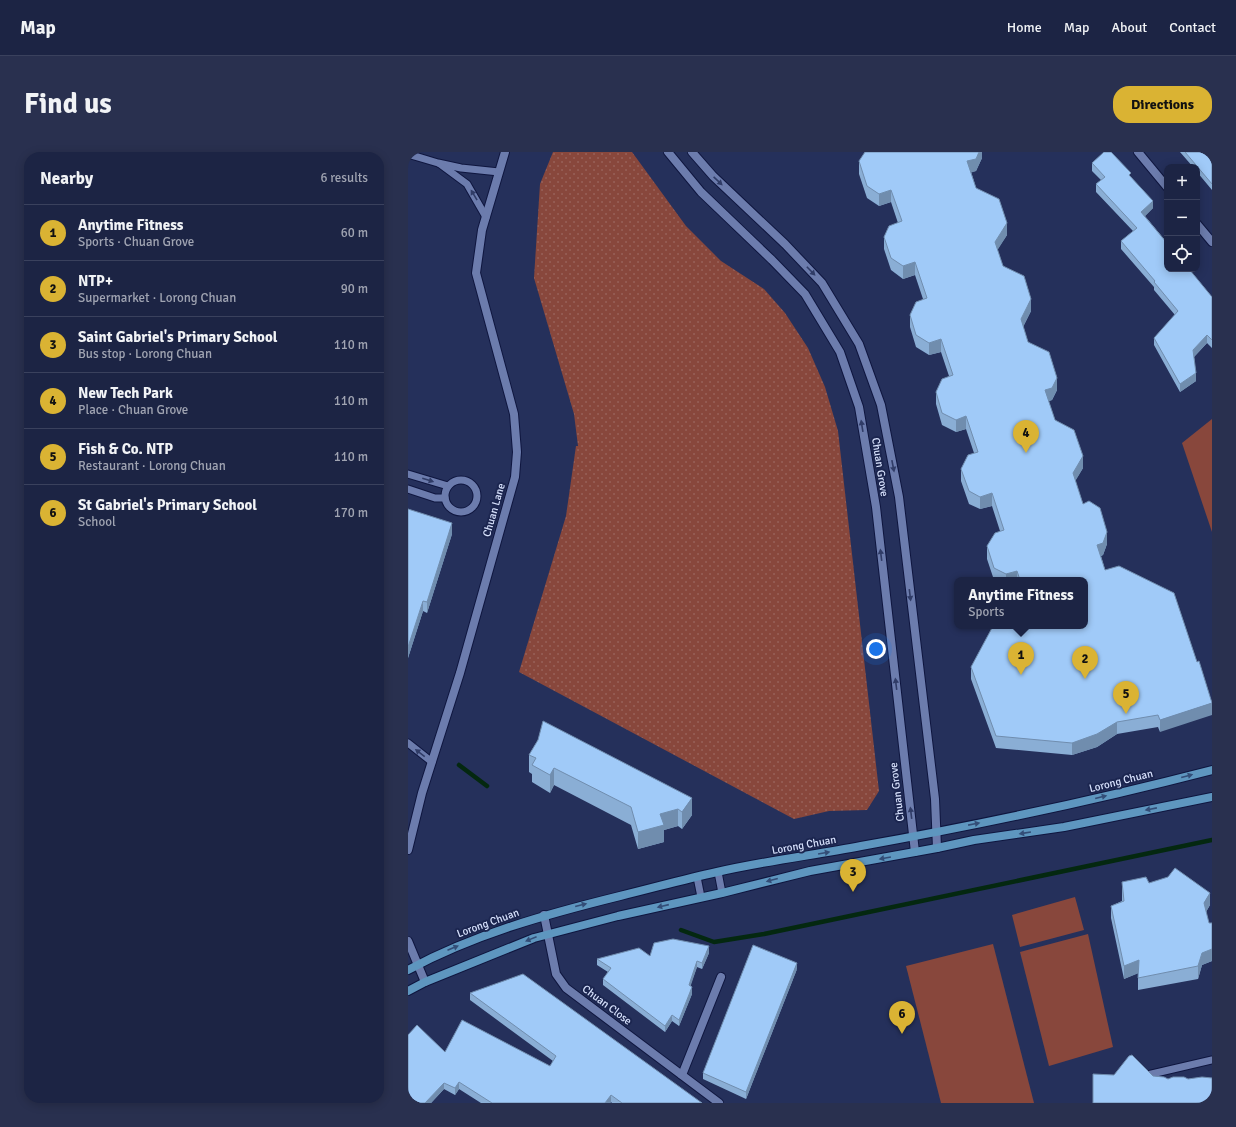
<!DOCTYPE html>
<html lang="en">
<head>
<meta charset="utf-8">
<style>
  :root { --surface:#1c2444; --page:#29304f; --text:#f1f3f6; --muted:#a0a4b2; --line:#3a415d; --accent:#dab333 }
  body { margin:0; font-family:Signika,sans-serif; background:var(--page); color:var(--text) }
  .controls { position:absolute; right:12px; top:12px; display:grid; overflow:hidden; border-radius:8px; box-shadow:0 2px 10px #0003 }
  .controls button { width:36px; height:36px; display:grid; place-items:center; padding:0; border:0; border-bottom:1px solid var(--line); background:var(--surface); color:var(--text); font:20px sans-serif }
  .you { position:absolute; left:468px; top:497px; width:14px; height:14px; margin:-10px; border:3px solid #fff; border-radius:50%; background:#1a73e8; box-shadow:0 0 0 6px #1a73e833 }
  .badge { display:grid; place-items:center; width:26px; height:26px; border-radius:50%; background:var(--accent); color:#111; font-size:13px; font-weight:700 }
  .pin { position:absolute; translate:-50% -33px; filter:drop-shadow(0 1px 2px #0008) }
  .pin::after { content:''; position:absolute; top:21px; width:14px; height:12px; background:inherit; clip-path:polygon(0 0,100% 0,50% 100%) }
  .popup { position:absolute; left:546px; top:425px; width:134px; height:52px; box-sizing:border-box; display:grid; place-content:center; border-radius:8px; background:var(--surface); filter:drop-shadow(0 1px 3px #0005); font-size:13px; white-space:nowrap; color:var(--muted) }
  .popup b { font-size:15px; color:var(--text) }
  .popup::after { content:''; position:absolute; left:50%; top:100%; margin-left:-8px; border:8px solid transparent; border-top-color:var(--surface) }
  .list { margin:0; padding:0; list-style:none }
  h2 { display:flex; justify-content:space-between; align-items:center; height:52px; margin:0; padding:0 16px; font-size:17px }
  h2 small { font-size:13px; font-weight:400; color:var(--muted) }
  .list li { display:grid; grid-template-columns:26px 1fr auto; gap:12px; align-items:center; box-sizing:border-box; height:56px; padding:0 16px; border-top:1px solid var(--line) }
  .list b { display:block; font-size:15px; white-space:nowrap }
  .list p { margin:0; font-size:13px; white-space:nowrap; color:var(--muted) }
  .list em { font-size:13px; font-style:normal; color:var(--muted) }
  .icon { flex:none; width:22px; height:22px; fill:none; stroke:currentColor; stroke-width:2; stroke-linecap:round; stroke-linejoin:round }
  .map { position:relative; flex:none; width:804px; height:951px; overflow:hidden; border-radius:16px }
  header { display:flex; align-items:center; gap:24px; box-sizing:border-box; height:56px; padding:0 20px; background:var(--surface); border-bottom:1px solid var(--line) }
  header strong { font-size:19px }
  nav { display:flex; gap:22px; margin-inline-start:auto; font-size:14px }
  .intro { display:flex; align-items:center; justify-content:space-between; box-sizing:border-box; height:96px; padding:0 24px }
  h1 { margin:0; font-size:28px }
  .button { padding:10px 18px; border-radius:16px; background:var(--accent); color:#111; font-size:14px; font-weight:700 }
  main { display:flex; gap:24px; padding:0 24px }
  aside { flex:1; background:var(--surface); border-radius:16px; box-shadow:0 2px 10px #0003 }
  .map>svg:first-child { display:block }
  .grass { fill:url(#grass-dots) }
  .park { fill:#88473c }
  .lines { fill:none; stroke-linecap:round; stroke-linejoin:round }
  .stream { stroke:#042810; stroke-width:4.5 }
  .lane-casing { stroke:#0f163f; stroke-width:9 }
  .street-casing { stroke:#0f163f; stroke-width:10 }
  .secondary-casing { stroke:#0f163f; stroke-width:10 }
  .lane { stroke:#6c7cad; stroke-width:7 }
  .street { stroke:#6c7cad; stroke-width:8 }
  .secondary { stroke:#5e96bf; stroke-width:8 }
  .wall { fill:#8aaed5 }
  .shaded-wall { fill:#708dae }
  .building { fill:#a0caf8; stroke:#708dae }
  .oneway { fill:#303c67 }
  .oneway2 { fill:#334d77 }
  .labels { text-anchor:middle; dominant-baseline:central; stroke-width:4; stroke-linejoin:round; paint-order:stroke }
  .street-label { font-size:11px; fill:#d7e1fc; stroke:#1c2650 }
</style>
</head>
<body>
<header>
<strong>Map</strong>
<nav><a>Home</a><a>Map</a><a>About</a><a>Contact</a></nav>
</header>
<div class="intro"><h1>Find us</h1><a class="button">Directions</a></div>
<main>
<aside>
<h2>Nearby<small>6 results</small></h2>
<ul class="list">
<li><span class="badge">1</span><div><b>Anytime Fitness</b><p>Sports · Chuan Grove</p></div><em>60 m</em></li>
<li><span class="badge">2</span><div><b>NTP+</b><p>Supermarket · Lorong Chuan</p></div><em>90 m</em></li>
<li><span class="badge">3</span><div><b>Saint Gabriel's Primary School</b><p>Bus stop · Lorong Chuan</p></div><em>110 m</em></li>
<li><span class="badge">4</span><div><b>New Tech Park</b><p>Place · Chuan Grove</p></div><em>110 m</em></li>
<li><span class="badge">5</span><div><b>Fish &amp; Co. NTP</b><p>Restaurant · Lorong Chuan</p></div><em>110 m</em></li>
<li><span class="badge">6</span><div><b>St Gabriel's Primary School</b><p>School</p></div><em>170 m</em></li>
</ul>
</aside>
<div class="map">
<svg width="804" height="951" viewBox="0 0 804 951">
  <defs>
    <pattern id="grass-dots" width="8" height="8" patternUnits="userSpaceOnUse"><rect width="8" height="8" fill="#88473c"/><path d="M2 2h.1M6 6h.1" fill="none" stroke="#986159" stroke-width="1.8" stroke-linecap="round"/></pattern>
  </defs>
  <rect width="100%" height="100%" fill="#25305b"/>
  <polygon class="grass" points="145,0 224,0 278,74 313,109 356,137 377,161 400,196 417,235 430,279 471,639 459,658 421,659 386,667 111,520 158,364 168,294 170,294 166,262 126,126 132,32"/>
  <g class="park">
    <polygon points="804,267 804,380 774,291"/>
    <polygon points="667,745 676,778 612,795 604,763"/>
    <polygon points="680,782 705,895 641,914 612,800"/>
    <polygon points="585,792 626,951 533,951 498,814"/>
  </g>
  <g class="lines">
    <g class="stream">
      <polyline points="51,613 79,634"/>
      <polyline points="273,778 306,790 356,782 804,688"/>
    </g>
    <defs>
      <g id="lane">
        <polyline points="0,2 30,11 53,16 91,20"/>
        <polyline points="32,12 59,32 78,65"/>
        <polyline points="0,322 40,334"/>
        <circle cx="53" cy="344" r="16"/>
        <polyline points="0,337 27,346 37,346"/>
        <polyline points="0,591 24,610"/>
        <polyline points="310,720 314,741"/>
        <polyline points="289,725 293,745"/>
        <polyline points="735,924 804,908"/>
      </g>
      <g id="street">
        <polyline points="260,0 293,40 364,108 397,142 432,200 451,255 468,355 507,700"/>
        <polyline points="284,0 305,24 377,92 414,131 451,192 473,253 491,345 527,647 529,696"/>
        <polyline points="730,0 759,35"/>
        <polyline points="789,72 804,90"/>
        <polyline points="0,698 14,641 52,521 107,325 109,300 106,262 68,121 74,78 97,0"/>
        <polyline points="136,763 148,822 158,836 311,951"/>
        <polyline points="0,789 17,830"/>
        <polyline points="274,923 313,825"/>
      </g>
      <g id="secondary">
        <path d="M0 818C67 782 139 762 212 744 245 736 277 727 309 720 357 709 406 703 453 694 571 673 688 648 804 618"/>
        <polyline points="0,839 17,830 126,786 210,764 314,741 402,719 529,696 566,688 656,675 804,645"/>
      </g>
    </defs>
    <use href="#lane" class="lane-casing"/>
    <use href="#street" class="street-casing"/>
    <use href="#secondary" class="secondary-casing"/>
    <use href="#lane" class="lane"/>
    <use href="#street" class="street"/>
    <use href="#secondary" class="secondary"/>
  </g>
  <g class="wall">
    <polygon points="574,0 574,6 568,19 563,20 568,36 599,83 589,98 595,114 623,159 615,175 620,190 649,238 644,248 640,249 647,268 675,316 667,329 675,352 699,392 695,403 693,404 697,418 766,441 752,580 750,575 709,582 689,595 664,603 588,596 563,527 563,515 677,428 586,428 579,407 579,394 592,379 584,354 572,357 561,352 553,329 553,317 566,301 558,277 548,280 534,273 528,252 528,240 541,224 533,200 521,203 508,195 502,175 502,163 515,147 507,123 495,127 483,118 476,97 476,85 490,71 483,50 471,54 459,46 451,22 451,9"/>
    <polygon points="772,0 804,0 804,38 789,20 789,15 785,15"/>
    <polygon points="684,11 723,25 745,56 737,64 804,145 804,196 799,191 786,205 788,229 772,240 746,193 746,186 767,163 746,138 746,135 713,97 713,89 725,79 688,40 688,32 693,28 684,19"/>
    <polygon points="0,357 44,382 19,461 15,459 0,506"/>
    <polygon points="130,588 284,663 274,677 270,674 256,678 256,690 230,697 223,673 146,633 142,641 124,630 124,622 121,620 121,603"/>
    <polygon points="714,730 741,731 802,753 798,760 801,771 804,771 804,809 794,813 790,827 730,838 730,821 716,827 703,766 703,754 714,749"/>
    <polygon points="301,801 294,817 289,815 282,834 284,842 271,874 264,869 257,880 195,833 195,827 200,820 189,813 189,807"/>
    <polygon points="389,817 338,947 295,927 295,921"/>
    <polygon points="62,841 294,951 204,951 203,950 202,951 73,951 51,937 47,943 36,937 23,951 0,951 37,900 142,914 145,909 62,848"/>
  </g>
  <g class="shaded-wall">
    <polygon points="571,0 574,0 574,6 568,19 559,22 559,9"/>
    <polygon points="483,38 483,50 471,54 471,42"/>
    <polygon points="745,49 745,56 733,68 733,60"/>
    <polygon points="599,71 599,83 587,102 587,90"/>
    <polygon points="507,110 507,123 495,127 495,114"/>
    <polygon points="623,147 623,159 613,179 613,167"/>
    <polygon points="799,183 799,191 785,206 785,198"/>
    <polygon points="533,187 533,200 521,203 521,191"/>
    <polygon points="788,221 788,229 772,240 772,232"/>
    <polygon points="649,226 649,238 644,248 637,251 637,238"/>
    <polygon points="558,264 558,277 548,280 548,268"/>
    <polygon points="675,304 675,316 665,333 665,321"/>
    <polygon points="584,341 584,354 572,357 572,345"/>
    <polygon points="44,371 44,382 19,461 19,450"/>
    <polygon points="699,380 699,392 695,403 689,405 689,393"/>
    <polygon points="609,419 609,428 598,428 598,422"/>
    <polygon points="15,449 15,459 0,506 0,495"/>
    <polygon points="804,551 804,563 752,580 752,568"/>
    <polygon points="709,570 709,582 689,595 664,603 664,591"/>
    <polygon points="146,616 146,633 142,641 142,623"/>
    <polygon points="284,646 284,663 274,677 274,660"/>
    <polygon points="270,657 270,674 256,678 256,690 230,697 230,680 252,662"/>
    <polygon points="802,741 802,753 796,763 796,751"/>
    <polygon points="301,794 301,801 294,817 294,811"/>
    <polygon points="804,797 804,809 794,813 790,827 790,814 794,801"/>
    <polygon points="731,808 731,821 716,827 716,814"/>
    <polygon points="289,809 289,815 281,839 281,833"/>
    <polygon points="389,811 389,817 338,947 338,940"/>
    <polygon points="284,835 284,842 271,874 271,868"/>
    <polygon points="264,863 264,869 257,880 257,874"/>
    <polygon points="51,930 51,937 47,943 47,936"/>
    <polygon points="36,931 36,937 23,951 17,951"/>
    <polygon points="203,943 203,950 202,951 197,951"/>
  </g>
  <g class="building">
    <polygon points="457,0 571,0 568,7 559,9 568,36 591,47 599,71 587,90 595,114 616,124 623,147 613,167 620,190 641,200 649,226 644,236 637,238 647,268 666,278 675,304 665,321 675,352 681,349 692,356 699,380 695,391 689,393 697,418 711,414 766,441 789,510 791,509 804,551 752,568 750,563 709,570 689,582 664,591 588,584 563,515 585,474 677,474 677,428 612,428 609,419 598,422 586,416 579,394 587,381 596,378 584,341 572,345 561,339 553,317 560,303 570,300 558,264 548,268 534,261 528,240 534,227 545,223 533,187 521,191 508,183 502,163 508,150 519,146 507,110 495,114 483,106 476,85 481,74 494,69 483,38 471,42 459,34 451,9"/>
    <polygon points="696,0 703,0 723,21 721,23 745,49 733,60 759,91 759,117 781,117 804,145 804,188 799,183 785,198 788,221 772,232 746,186 770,159 746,130 747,129 713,89 729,76 688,32 697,25 684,11"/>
    <polygon points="777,0 804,0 804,32"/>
    <polygon points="0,357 44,371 19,450 15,449 0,495"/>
    <polygon points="135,569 284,646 274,660 270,657 252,662 256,673 230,680 223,655 146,616 142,623 124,613 128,606 121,603 130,588"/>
    <polygon points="767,716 802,741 796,751 801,771 804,771 804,797 794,801 790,814 730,826 731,808 716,814 703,754 716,749 714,730 738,725 741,731 760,725"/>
    <polygon points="265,787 301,794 294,811 289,809 281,833 284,835 271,868 264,863 257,874 195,827 203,816 189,807 231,796 242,804 246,791"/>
    <polygon points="345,793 389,811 338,940 295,921"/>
    <polygon points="115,822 294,951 214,951 203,943 197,951 84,951 51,930 47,936 36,931 17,951 0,951 0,883 9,873 37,900 54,868 142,914 148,904 62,841"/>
    <polygon points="724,903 745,924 756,925 760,927 765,925 776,925 780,927 794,925 804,926 804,951 685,951 685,922 706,923 721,904"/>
  </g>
  <defs><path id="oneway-solid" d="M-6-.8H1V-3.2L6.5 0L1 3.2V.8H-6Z"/></defs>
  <g class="oneway">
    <use href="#oneway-solid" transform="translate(310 29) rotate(43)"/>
    <use href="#oneway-solid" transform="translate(66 43) rotate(-121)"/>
    <use href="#oneway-solid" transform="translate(403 119) rotate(46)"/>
    <use href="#oneway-solid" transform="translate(454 274) rotate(-99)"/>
    <use href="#oneway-solid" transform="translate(485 314) rotate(79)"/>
    <use href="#oneway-solid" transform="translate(20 328) rotate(17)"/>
    <use href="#oneway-solid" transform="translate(473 403) rotate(-97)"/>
    <use href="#oneway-solid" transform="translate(502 443) rotate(83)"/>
    <use href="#oneway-solid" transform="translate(488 532) rotate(-97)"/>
    <use href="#oneway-solid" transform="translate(12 601) rotate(-142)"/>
    <use href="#oneway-solid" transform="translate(503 661) rotate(-97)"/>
  </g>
  <g class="oneway2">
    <use href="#oneway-solid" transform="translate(779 624) rotate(-15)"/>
    <use href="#oneway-solid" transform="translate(693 645) rotate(-14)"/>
    <use href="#oneway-solid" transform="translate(743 657) rotate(169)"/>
    <use href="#oneway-solid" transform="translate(566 672) rotate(-11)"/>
    <use href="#oneway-solid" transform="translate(617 681) rotate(171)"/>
    <use href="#oneway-solid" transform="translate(416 701) rotate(-10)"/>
    <use href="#oneway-solid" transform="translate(477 706) rotate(170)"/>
    <use href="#oneway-solid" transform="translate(364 728) rotate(165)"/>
    <use href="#oneway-solid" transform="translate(173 753) rotate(-14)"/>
    <use href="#oneway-solid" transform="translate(255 754) rotate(167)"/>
    <use href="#oneway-solid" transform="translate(123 787) rotate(158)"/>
    <use href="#oneway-solid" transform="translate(45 796) rotate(-23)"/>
  </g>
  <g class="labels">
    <g class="street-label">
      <text transform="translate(472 315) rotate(81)">Chuan Grove</text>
      <text transform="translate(86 358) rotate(-74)">Chuan Lane</text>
      <text transform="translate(713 629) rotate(-14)">Lorong Chuan</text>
      <text transform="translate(489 640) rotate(-97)">Chuan Grove</text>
      <text transform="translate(396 693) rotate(-10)">Lorong Chuan</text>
      <text transform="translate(80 771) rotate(-20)">Lorong Chuan</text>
      <text transform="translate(199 853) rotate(37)">Chuan Close</text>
    </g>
  </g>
</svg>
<div class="controls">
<button>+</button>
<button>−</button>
<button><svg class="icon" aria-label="locate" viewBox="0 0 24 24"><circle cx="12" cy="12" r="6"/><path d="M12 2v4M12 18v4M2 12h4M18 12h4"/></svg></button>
</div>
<div class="you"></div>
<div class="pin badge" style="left:613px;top:523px">1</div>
<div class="popup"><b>Anytime Fitness</b>Sports</div>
<div class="pin badge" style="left:677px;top:527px">2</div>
<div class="pin badge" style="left:445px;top:740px">3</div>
<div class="pin badge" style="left:618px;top:301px">4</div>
<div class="pin badge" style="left:718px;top:562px">5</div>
<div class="pin badge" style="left:494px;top:882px">6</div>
</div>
</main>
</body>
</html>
